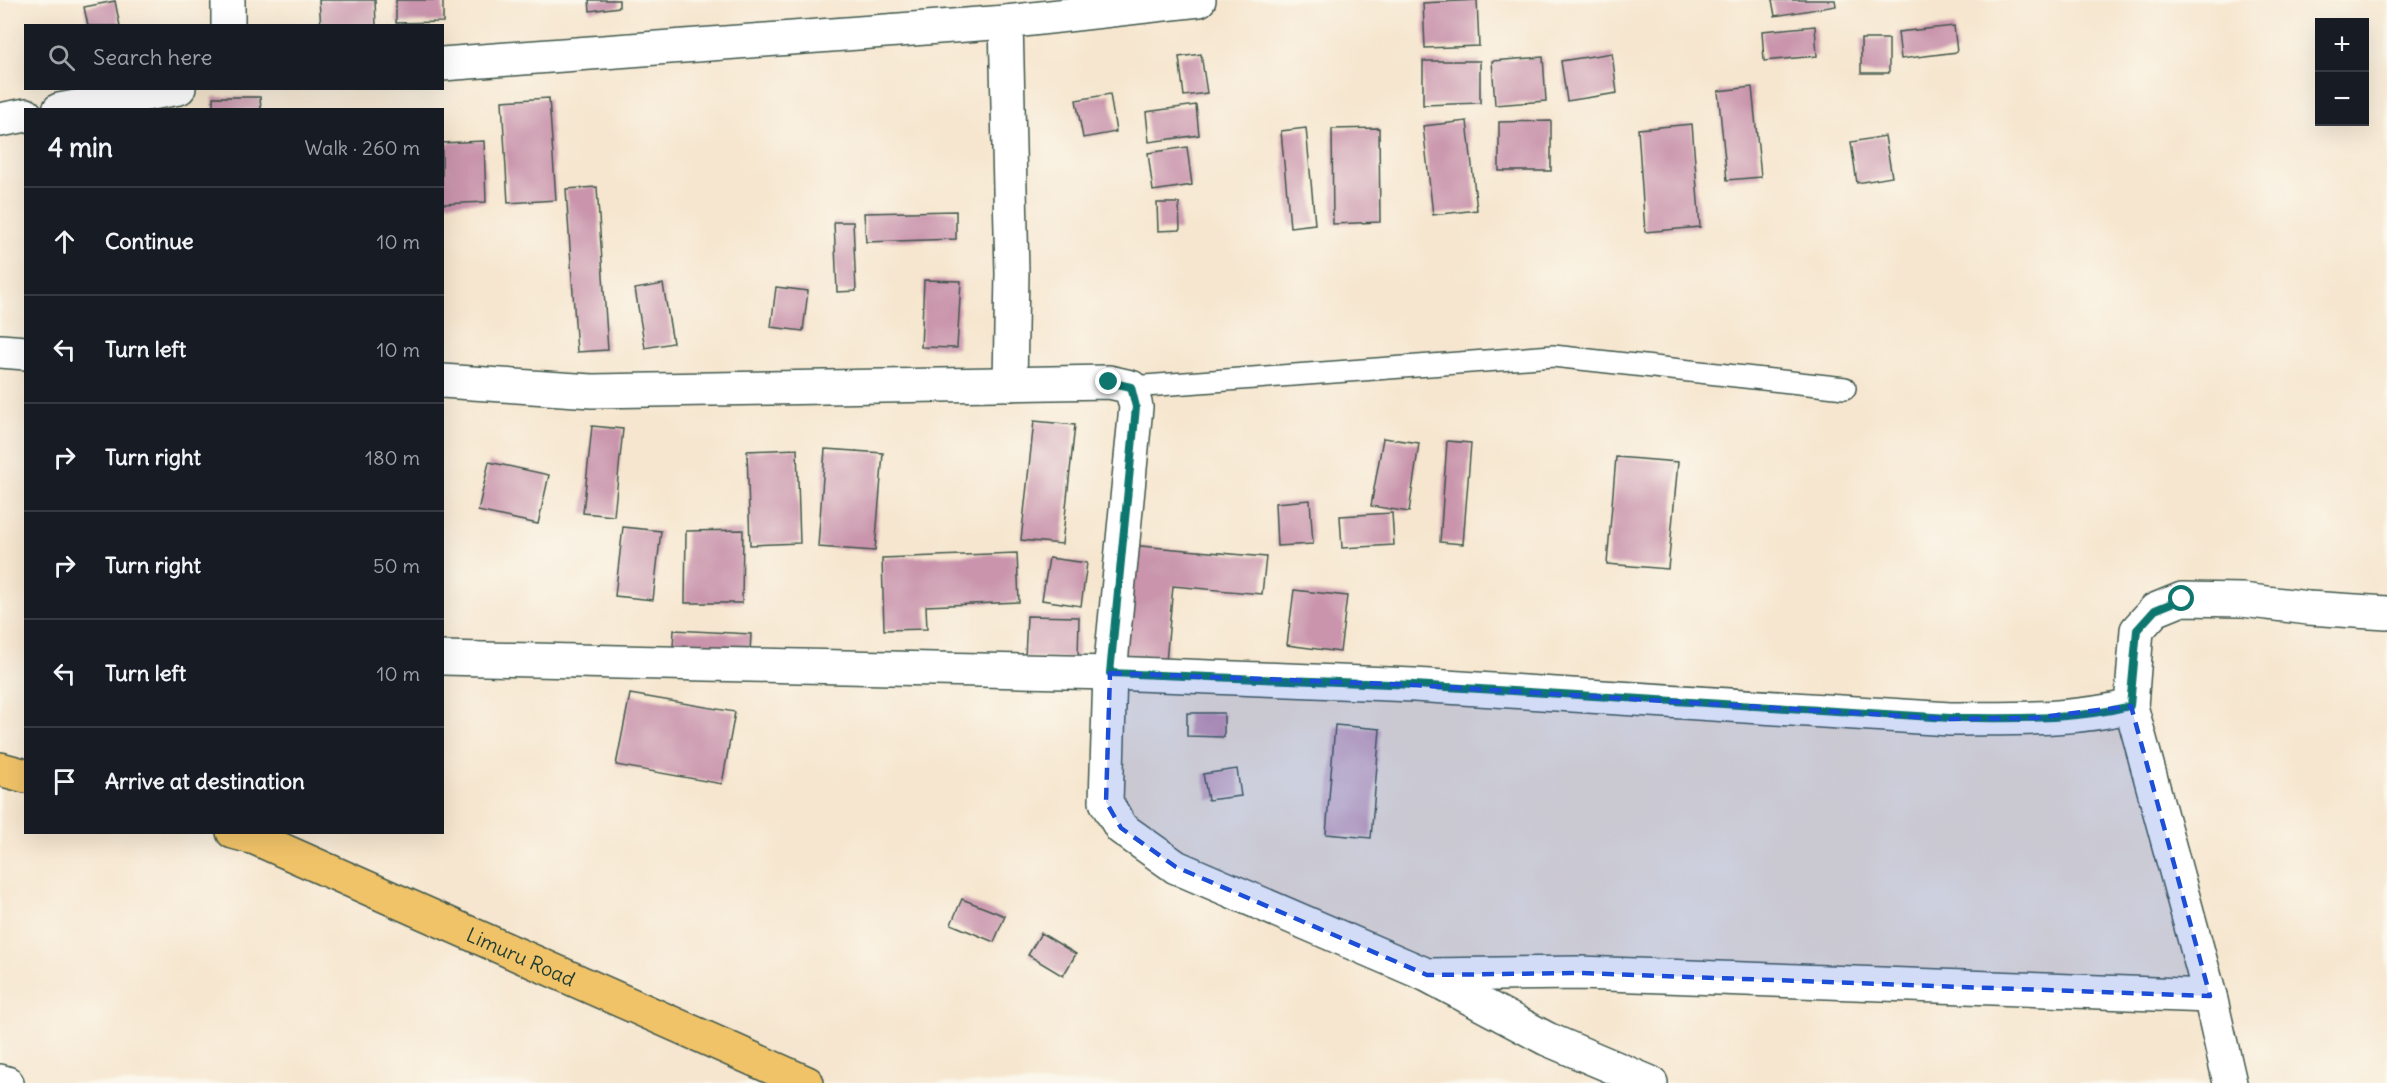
<!DOCTYPE html>
<html lang="en">
<head>
<meta charset="utf-8">
<style>
  :root { --surface:#171b24; --page:#20242c; --text:#f1f3f6; --muted:#9ea1a6; --line:#363941 }
  body { margin:0; font-family:Delius,sans-serif; background:var(--page); color:var(--text) }
  .controls { position:absolute; right:18px; top:18px; display:grid; overflow:hidden; border-radius:0px; box-shadow:0 6px 24px #0002 }
  .controls button { width:54px; height:54px; display:grid; place-items:center; padding:0; border:0; border-bottom:2px solid var(--line); background:var(--surface); color:var(--text); font:30px sans-serif }
  .stop { position:absolute; width:18px; height:18px; margin:-14px; border:4px solid #0f766e; border-radius:50%; background:#fff }
  .stop.end { background:#0f766e; border-color:#fff; box-shadow:0 2px 6px #0008 }
  .list { margin:0; padding:0; list-style:none }
  h2 { display:flex; justify-content:space-between; align-items:center; height:78px; margin:0; padding:0 24px; font-size:26px }
  h2 small { font-size:20px; font-weight:400; color:var(--muted) }
  .list li { display:grid; grid-template-columns:39px 1fr auto; gap:18px; align-items:center; box-sizing:border-box; height:108px; padding:0 24px; border-top:2px solid var(--line) }
  .list b { display:block; font-size:22px; white-space:nowrap }
  .list em { font-size:20px; font-style:normal; color:var(--muted) }
  .icon { flex:none; width:33px; height:33px; fill:none; stroke:currentColor; stroke-width:2; stroke-linecap:round; stroke-linejoin:round }
  .map { position:relative; flex:none; width:2387px; height:1083px; overflow:hidden }
  .search { position:absolute; background:var(--surface); box-shadow:0 6px 24px #0002; left:24px; top:24px; width:420px; height:66px; display:flex; align-items:center; gap:15px; box-sizing:border-box; padding:0 21px; border-radius:0px; color:var(--muted); font-size:22px }
  .panel { position:absolute; background:var(--surface); box-shadow:0 6px 24px #0002; left:24px; top:108px; width:420px; height:726px; border-radius:0px }
  .map>svg:first-child { display:block }
  .building { fill:#c994ac }
  .lines { fill:none; stroke-linecap:round; stroke-linejoin:round }
  .lane-casing { stroke:#3f564b; stroke-width:24 }
  .street-casing { stroke:#3f564b; stroke-width:36 }
  .highway-casing { stroke:#3f564b; stroke-width:36 }
  .lane { stroke:#fff; stroke-width:21 }
  .street { stroke:#fff; stroke-width:33 }
  .highway { stroke:#f1c369; stroke-width:33 }
  .route { stroke:#0f766e; stroke-width:8 }
  .marked { fill:#1d4ed8; fill-opacity:0.2; stroke:#1d4ed8; stroke-width:4.5; stroke-dasharray:12 8; stroke-linejoin:round }
  .labels { text-anchor:middle; dominant-baseline:central; stroke-width:5; stroke-linejoin:round; paint-order:stroke }
  .street-label { font-size:20px; fill:#1f3d34; stroke:#fbf7ec }
</style>
</head>
<body>
<div class="map">
<svg width="2387" height="1083" viewBox="0 0 2387 1083">
  <rect width="100%" height="100%" fill="#fbf7ec"/>
  <filter id="ink" filterUnits="userSpaceOnUse"><feTurbulence type="fractalNoise" baseFrequency=".0167" numOctaves="2"/><feDisplacementMap in="SourceGraphic" scale="12" xChannelSelector="R" yChannelSelector="G"/><feConvolveMatrix kernelMatrix="1 2 1 2 8 2 1 2 1" color-interpolation-filters="sRGB"/></filter>
  <filter id="wash" filterUnits="userSpaceOnUse"><feTurbulence type="fractalNoise" baseFrequency=".008" numOctaves="4" result="noise"/><feDisplacementMap in="SourceGraphic" scale="24" xChannelSelector="R" yChannelSelector="G"/><feGaussianBlur stdDeviation="1.35" result="paint"/><feColorMatrix in="noise" values="0 0 0 0 0 0 0 0 0 0 0 0 0 0 0 0 0 1.4 0 .05"/><feComposite in="paint" operator="in"/></filter>
  <g filter="url(#wash)">
    <rect width="100%" height="100%" fill="#f6e6cf"/>
    <g id="blocks">
      <g class="building">
        <polygon points="319,0 375,0 376,26 321,26"/>
        <polygon points="396,0 443,0 443,22 396,23"/>
        <polygon points="589,0 619,0 619,7 590,11"/>
        <polygon points="1477,0 1479,46 1425,48 1423,3"/>
        <polygon points="1772,0 1835,0 1836,6 1775,16"/>
        <polygon points="115,1 120,26 88,26 84,7"/>
        <polygon points="1815,26 1817,56 1764,61 1762,31"/>
        <polygon points="1954,26 1957,52 1901,59 1898,32"/>
        <rect x="1861" y="39" width="28" height="34"/>
        <polygon points="1612,53 1617,93 1567,101 1561,61"/>
        <polygon points="1201,54 1207,93 1184,96 1179,57"/>
        <polygon points="1543,57 1546,101 1495,105 1492,61"/>
        <polygon points="1423,61 1480,61 1480,103 1423,105"/>
        <polygon points="1752,87 1761,177 1727,180 1718,91"/>
        <polygon points="1110,94 1116,132 1083,138 1076,100"/>
        <polygon points="213,97 260,97 261,110 213,110"/>
        <polygon points="549,98 556,200 508,203 502,101"/>
        <polygon points="1196,105 1199,135 1149,142 1146,112"/>
        <polygon points="1467,121 1477,210 1433,215 1423,126"/>
        <polygon points="1551,121 1551,171 1499,171 1499,122"/>
        <polygon points="1692,124 1700,227 1645,232 1638,129"/>
        <polygon points="1306,128 1315,224 1290,227 1281,131"/>
        <polygon points="1379,128 1380,222 1333,224 1332,129"/>
        <polygon points="1885,136 1892,177 1857,183 1851,142"/>
        <polygon points="484,141 486,202 442,204 442,143"/>
        <polygon points="1187,147 1192,185 1153,191 1148,153"/>
        <polygon points="597,187 608,350 577,352 566,189"/>
        <polygon points="1157,203 1179,203 1180,230 1158,231"/>
        <polygon points="956,211 956,239 866,242 864,213"/>
        <polygon points="834,222 853,222 856,291 837,292"/>
        <polygon points="924,280 961,281 957,348 921,347"/>
        <polygon points="663,284 673,343 645,348 635,289"/>
        <polygon points="776,287 808,291 803,331 771,327"/>
        <polygon points="1034,421 1075,425 1062,544 1021,540"/>
        <polygon points="592,426 623,429 614,516 583,513"/>
        <polygon points="1383,438 1419,443 1409,512 1371,506"/>
        <polygon points="1447,441 1471,443 1463,544 1440,542"/>
        <polygon points="797,449 800,543 750,545 747,451"/>
        <polygon points="825,449 883,453 875,551 818,547"/>
        <polygon points="1616,457 1678,462 1668,569 1607,564"/>
        <polygon points="489,462 549,475 538,524 478,511"/>
        <polygon points="1310,500 1313,544 1277,546 1275,503"/>
        <polygon points="1392,513 1394,545 1342,548 1340,516"/>
        <polygon points="623,527 661,531 653,600 615,596"/>
        <polygon points="743,530 742,603 685,603 686,531"/>
        <polygon points="1129,545 1266,557 1262,594 1173,586 1166,662 1119,658"/>
        <polygon points="1017,553 1019,602 926,606 927,629 884,630 882,558"/>
        <polygon points="1049,558 1087,563 1081,606 1042,600"/>
        <polygon points="1294,590 1347,596 1340,652 1287,645"/>
        <polygon points="1027,616 1079,617 1078,659 1025,657"/>
        <polygon points="674,630 751,634 750,652 673,647"/>
        <polygon points="630,694 735,712 722,784 616,765"/>
        <polygon points="1187,713 1224,713 1224,737 1187,736"/>
        <polygon points="1335,725 1380,729 1371,838 1326,834"/>
        <polygon points="1237,769 1241,796 1208,800 1203,774"/>
        <polygon points="962,899 1005,916 994,942 951,924"/>
        <polygon points="1041,933 1076,954 1063,976 1028,955"/>
      </g>
    </g>
  </g>
  <g filter="url(#ink)">
    <use href="#blocks" fill-opacity="0" stroke="#3f564b" stroke-width="1.5"/>
    <g class="lines">
      <defs>
        <polyline id="lane" points="1131,387 1553,356 1845,388"/>
        <g id="street">
          <polyline points="1006,22 1012,273 1010,384"/>
          <polyline points="228,26 228,0"/>
          <polyline points="442,64 1006,22 1199,0"/>
          <polyline points="59,110 179,88"/>
          <polyline points="0,120 26,115"/>
          <polyline points="0,351 26,353"/>
          <polyline points="442,381 592,391 1109,382 1131,387 1136,407 1110,673 1106,802 1121,828 1176,867 1427,975 1547,1039 1651,1083"/>
          <path d="M442 658 1110 673 1414 685 1950 719C2010 718 2072 721 2131 706L2137 630 2155 610 2182 599 2242 600 2308 608 2387 613"/>
          <polyline points="1429,975 1580,973 2210,996 2131,706"/>
          <polyline points="2210,996 2230,1083"/>
          <polyline points="0,1081 7,1083"/>
        </g>
        <g id="highway">
          <polyline points="0,769 26,776"/>
          <path id="s1" d="M233 832 255 838 807 1083"/>
        </g>
      </defs>
      <use href="#lane" class="lane-casing"/>
      <use href="#street" class="street-casing"/>
      <use href="#highway" class="highway-casing"/>
      <use href="#lane" class="lane"/>
      <use href="#street" class="street"/>
      <use href="#highway" class="highway"/>
    </g>
  </g>
  <g class="lines" filter="url(#ink)">
    <path class="route" d="M1109 382 1131 387 1136 407 1110 673 1414 685 1950 718C2010 718 2072 721 2130 706L2137 630 2155 610 2182 599"/>
  </g>
  <path class="marked" d="M1110 673 1414 685 1950 719 2035 718 2131 706 2210 996 1580 973 1427 975 1176 867 1121 828 1106 802Z"/>
  <g class="labels">
    <g class="street-label">
      <text stroke="none"><textPath href="#s1" startOffset="314">Limuru Road</textPath></text>
    </g>
  </g>
</svg>
<div class="controls">
<button>+</button>
<button>−</button>
</div>
<div class="stop" style="left:2182px;top:599px"></div>
<div class="stop end" style="left:1109px;top:382px"></div>
<div class="search"><svg class="icon" aria-label="search" viewBox="0 0 24 24"><circle cx="10" cy="10" r="6"/><path d="M15 15l6 6"/></svg>Search here</div>
<section class="panel">
<h2>4 min<small>Walk · 260 m</small></h2>
<ul class="list">
<li><svg class="icon" aria-label="ahead" viewBox="0 0 24 24"><path d="M12 20V5M6 11l6-6 6 6"/></svg><div><b>Continue</b></div><em>10 m</em></li>
<li><svg class="icon" aria-label="left" viewBox="0 0 24 24"><path d="M17 20v-9H6M10 6l-5 5 5 5"/></svg><div><b>Turn left</b></div><em>10 m</em></li>
<li><svg class="icon" aria-label="right" viewBox="0 0 24 24"><path d="M7 20v-9h11M14 6l5 5-5 5"/></svg><div><b>Turn right</b></div><em>180 m</em></li>
<li><svg class="icon" aria-label="right" viewBox="0 0 24 24"><path d="M7 20v-9h11M14 6l5 5-5 5"/></svg><div><b>Turn right</b></div><em>50 m</em></li>
<li><svg class="icon" aria-label="left" viewBox="0 0 24 24"><path d="M17 20v-9H6M10 6l-5 5 5 5"/></svg><div><b>Turn left</b></div><em>10 m</em></li>
<li><svg class="icon" aria-label="arrive" viewBox="0 0 24 24"><path d="M6 21V4h12l-3 4 3 4H6"/></svg><div><b>Arrive at destination</b></div></li>
</ul>
</section>
</div>
</body>
</html>
